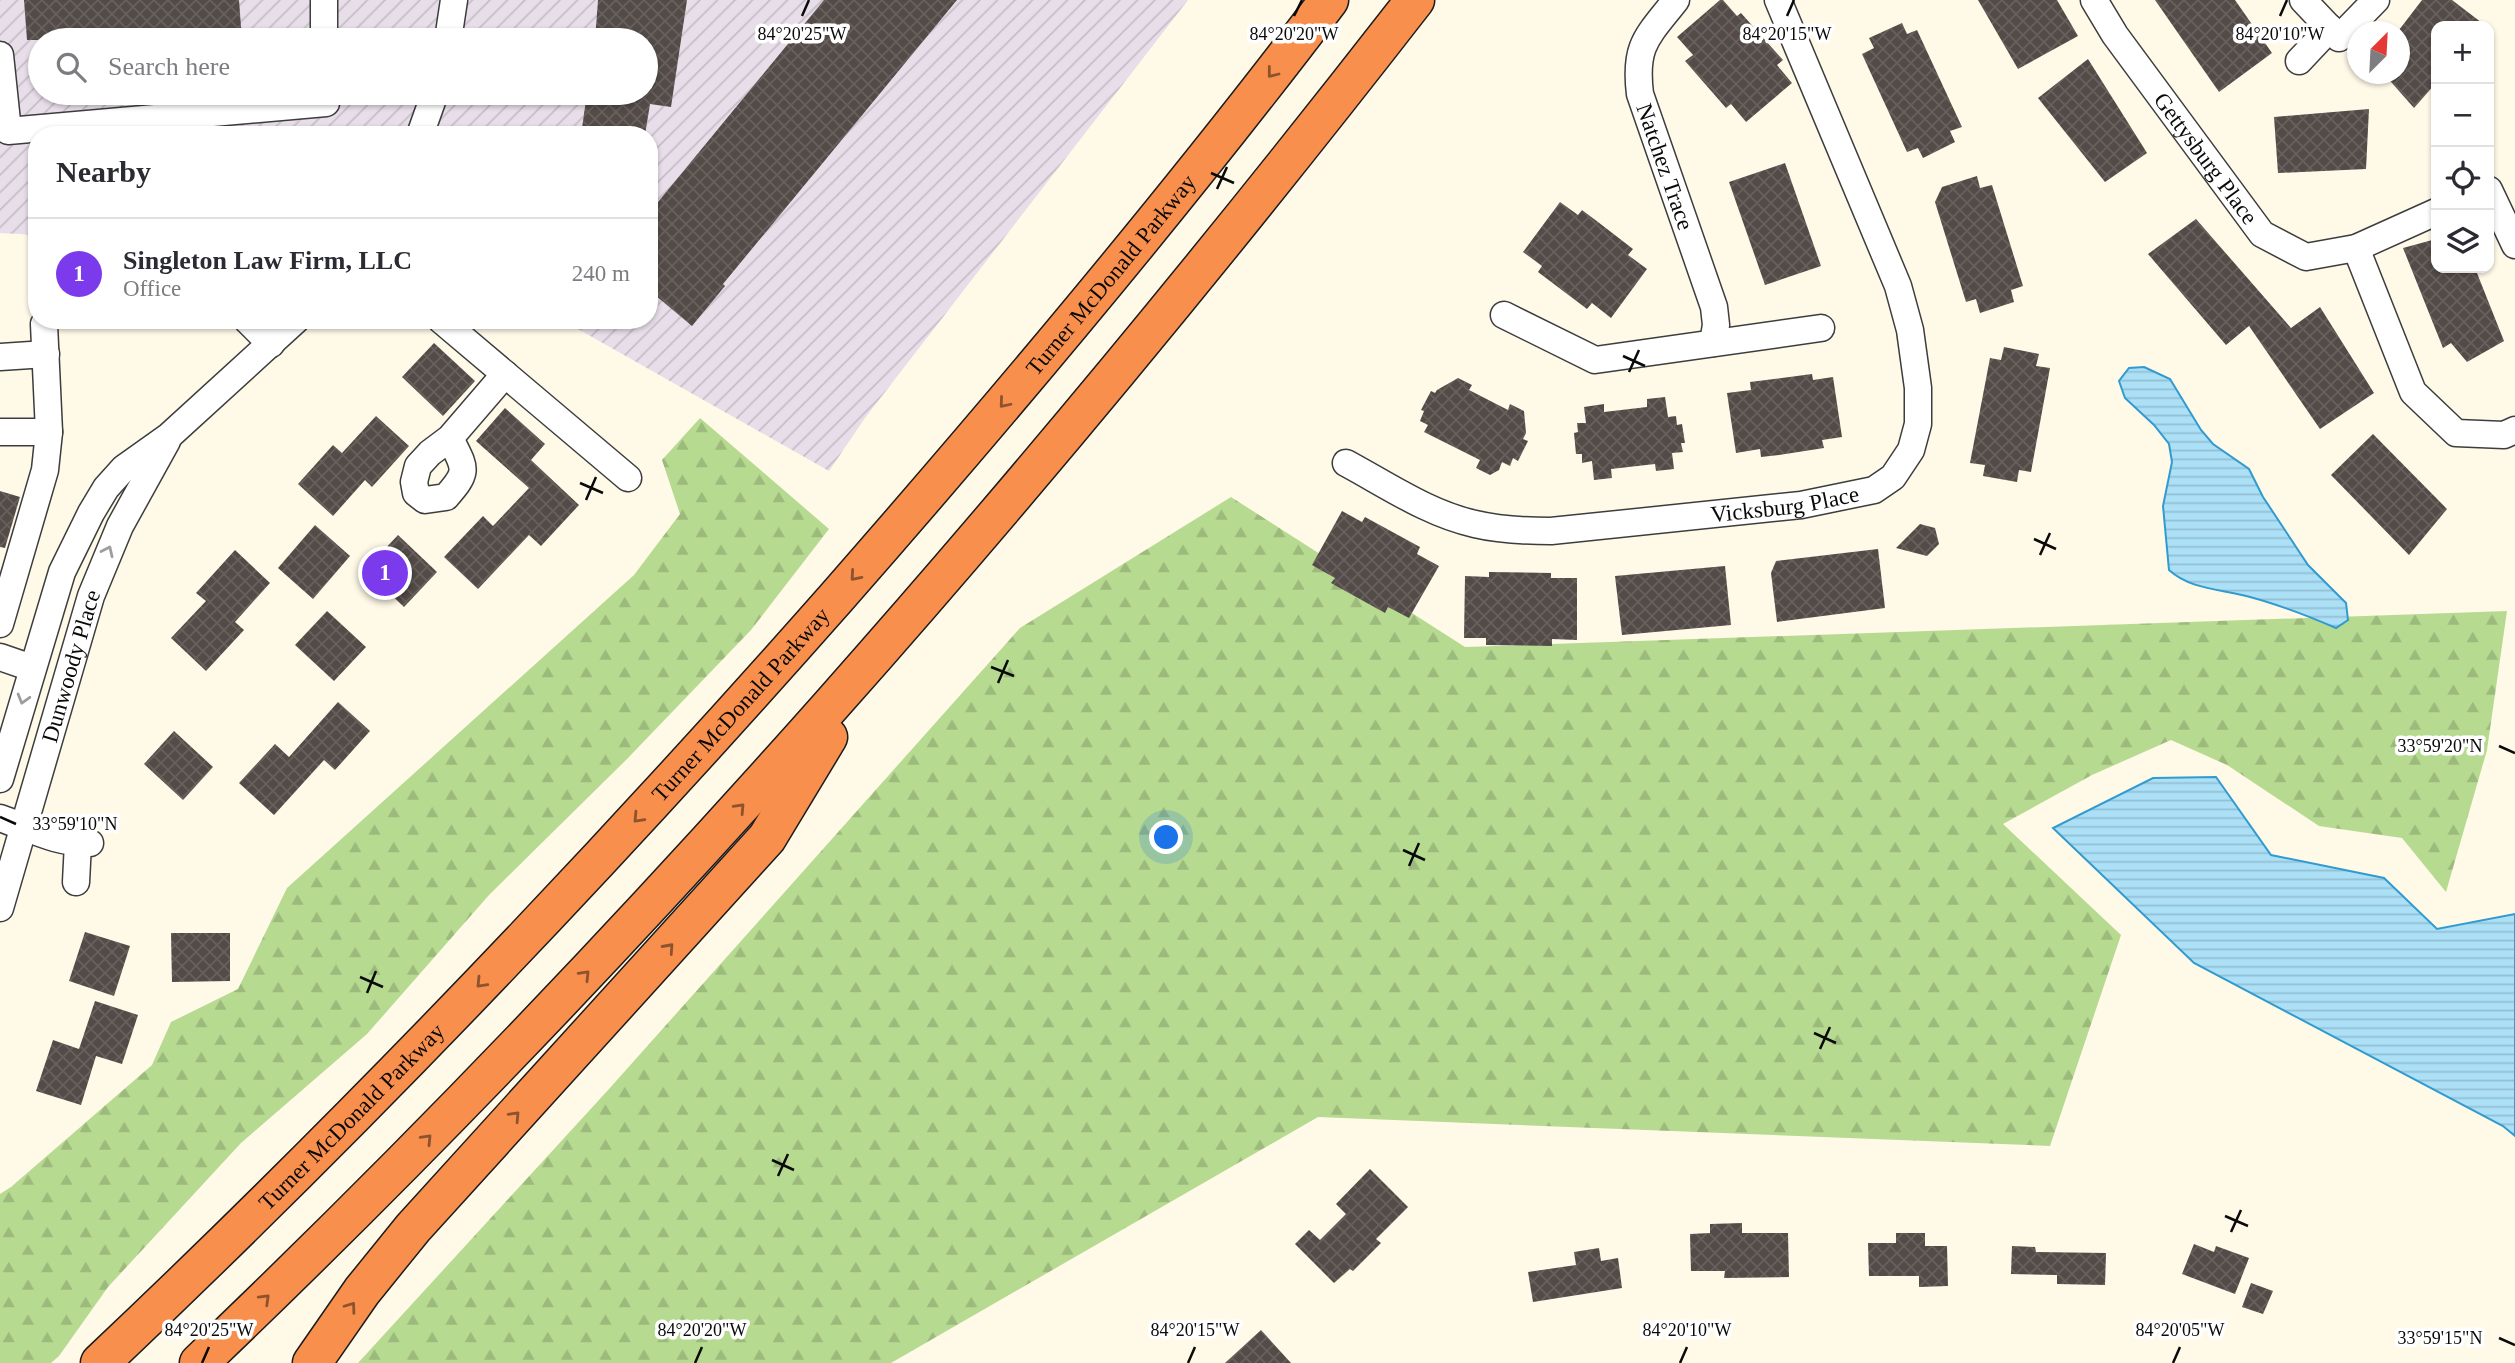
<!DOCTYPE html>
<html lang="en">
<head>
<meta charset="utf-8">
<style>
  :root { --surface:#fff; --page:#f2f2f3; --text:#2b2b33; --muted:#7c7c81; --line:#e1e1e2; --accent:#7c3aed }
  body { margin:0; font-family:"Times New Roman",serif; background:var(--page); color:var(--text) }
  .controls { position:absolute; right:21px; top:21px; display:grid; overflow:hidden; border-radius:14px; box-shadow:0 2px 5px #0004 }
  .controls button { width:63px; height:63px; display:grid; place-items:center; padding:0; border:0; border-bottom:2px solid var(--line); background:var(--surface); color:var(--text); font:35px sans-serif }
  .compass { position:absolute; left:2347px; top:21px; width:63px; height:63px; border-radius:50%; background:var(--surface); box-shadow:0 2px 5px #0004; rotate:24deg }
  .you { position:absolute; left:1167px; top:838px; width:24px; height:24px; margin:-18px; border:5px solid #fff; border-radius:50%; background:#1a73e8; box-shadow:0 0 0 10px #1a73e833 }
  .badge { display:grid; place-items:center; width:46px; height:46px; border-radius:50%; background:var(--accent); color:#fff; font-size:23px; font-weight:700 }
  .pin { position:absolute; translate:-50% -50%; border:4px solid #fff; box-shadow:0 2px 7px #0006 }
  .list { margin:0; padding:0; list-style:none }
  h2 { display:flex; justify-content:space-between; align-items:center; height:91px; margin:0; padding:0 28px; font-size:30px }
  h2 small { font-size:23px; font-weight:400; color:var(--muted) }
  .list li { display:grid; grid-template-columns:46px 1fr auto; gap:21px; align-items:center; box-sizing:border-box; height:112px; padding:0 28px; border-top:2px solid var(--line) }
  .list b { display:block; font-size:26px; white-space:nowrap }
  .list p { margin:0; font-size:23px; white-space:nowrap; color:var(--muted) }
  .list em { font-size:23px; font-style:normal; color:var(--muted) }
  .icon { flex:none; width:38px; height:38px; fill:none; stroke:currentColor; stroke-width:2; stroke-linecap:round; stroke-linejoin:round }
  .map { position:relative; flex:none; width:2515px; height:1363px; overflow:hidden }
  .search { position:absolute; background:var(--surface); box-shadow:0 2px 5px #0004; left:28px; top:28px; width:630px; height:77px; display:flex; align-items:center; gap:18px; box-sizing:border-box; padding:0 24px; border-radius:38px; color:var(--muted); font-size:26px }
  .panel { position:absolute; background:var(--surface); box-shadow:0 2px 5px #0004; left:28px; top:126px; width:630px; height:203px; border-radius:28px }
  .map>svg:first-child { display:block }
  .industrial { fill:url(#industrial-furrows); fill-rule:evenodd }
  .forest { fill:url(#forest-firs) }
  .water { fill:url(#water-rules); stroke:#319bd0; stroke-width:2 }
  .building { fill:url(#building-cross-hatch) }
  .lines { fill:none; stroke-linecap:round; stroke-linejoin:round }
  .minor-casing { stroke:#3d3d3d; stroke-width:29 }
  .highway-casing { stroke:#1b1b1b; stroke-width:41 }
  .minor { stroke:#fff; stroke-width:26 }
  .highway { stroke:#f88f4d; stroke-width:38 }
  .oneway { stroke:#8d532f }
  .oneway2 { stroke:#9d9d9d }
  .ticks { fill:none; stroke:#0a0a0a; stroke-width:2.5 }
  .labels { text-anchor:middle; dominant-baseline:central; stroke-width:7; stroke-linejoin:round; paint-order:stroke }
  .street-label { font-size:23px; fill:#0a0a0a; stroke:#fff }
  .ticks-label { font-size:18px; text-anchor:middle; fill:#0a0a0a; stroke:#fff; stroke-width:7; stroke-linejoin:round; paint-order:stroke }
</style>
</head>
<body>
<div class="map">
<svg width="2515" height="1363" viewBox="0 0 2515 1363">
  <defs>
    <pattern id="industrial-furrows" width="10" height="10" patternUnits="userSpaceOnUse" patternTransform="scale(1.75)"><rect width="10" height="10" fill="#e8deea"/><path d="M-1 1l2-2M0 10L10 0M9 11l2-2" fill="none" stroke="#c6bdc7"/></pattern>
    <pattern id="forest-firs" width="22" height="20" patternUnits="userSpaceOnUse" patternTransform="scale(1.75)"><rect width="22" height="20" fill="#b7da91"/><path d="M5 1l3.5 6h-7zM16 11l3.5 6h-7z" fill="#9cba7c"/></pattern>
    <pattern id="water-rules" width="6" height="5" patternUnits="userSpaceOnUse" patternTransform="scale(1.75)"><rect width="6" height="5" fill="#ace0f7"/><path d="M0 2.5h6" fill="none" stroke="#93bfd2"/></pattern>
    <pattern id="building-cross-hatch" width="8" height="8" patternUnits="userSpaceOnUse" patternTransform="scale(1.75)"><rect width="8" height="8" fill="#534b47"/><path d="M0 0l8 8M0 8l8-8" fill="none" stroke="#67605d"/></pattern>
  </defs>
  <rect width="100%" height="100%" fill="#fff9e8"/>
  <path class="industrial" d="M0 0H1188L865 418 829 471 562 320H649V135H37V235L0 233ZM40 40H646V93H40Z"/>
  <g class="forest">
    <polygon points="700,418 829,529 751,630 626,760 489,895 367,1034 241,1143 108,1287 59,1356 51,1363 0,1363 0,1194 11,1187 152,1065 171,1022 238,989 287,888 634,575 680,514 662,460"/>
    <polygon points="1231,497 1465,647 2507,611 2487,750 2446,892 2402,838 2319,826 2227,765 2171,740 2092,775 2003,824 2121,935 2050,1146 1318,1117 891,1363 358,1363 609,1089 1020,628"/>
  </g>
  <g class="water">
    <path d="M2144 367 2170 379 2201 430 2213 444 2249 469 2263 497 2308 565 2346 603 2348 620 2336 628C2308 616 2280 605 2250 597 2222 589 2191 590 2169 570L2163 506 2172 462 2169 444 2154 425 2125 398 2119 381 2129 368Z"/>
    <polygon points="2216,777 2271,855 2384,878 2437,929 2515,914 2515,1136 2503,1126 2194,963 2053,828 2153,778"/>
  </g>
  <g class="building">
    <polygon points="24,0 239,0 242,40 27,40"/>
    <polygon points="598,0 687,0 671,107 650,104 645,135 581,135 587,93 646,93 646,40 595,40"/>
    <polygon points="824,0 957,0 723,284 725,286 692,326 649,290 649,213"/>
    <polygon points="1720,0 1723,0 1737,16 1741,13 1783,60 1777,65 1792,83 1746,122 1731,104 1726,108 1685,61 1693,55 1677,37"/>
    <polygon points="1978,0 2057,0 2078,36 2018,69"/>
    <polygon points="2155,0 2235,0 2272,53 2219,92"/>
    <polygon points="2422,0 2452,0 2486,26 2436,26 2436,83 2414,108 2384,74 2399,74 2399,30"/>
    <polygon points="1902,23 1907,34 1917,30 1962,127 1950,131 1955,142 1923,158 1918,148 1907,152 1862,54 1874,48 1869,38"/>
    <polygon points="2088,59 2147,153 2105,182 2038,98"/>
    <polygon points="2369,109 2366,169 2278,173 2274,117"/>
    <polygon points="1785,163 1821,266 1765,285 1729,182"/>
    <polygon points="1977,176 1980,188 1992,185 2023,286 2011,290 2014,302 1980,313 1976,299 1966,302 1935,202 1942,187"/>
    <polygon points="1560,202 1578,215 1582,210 1598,222 1633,249 1628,255 1647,269 1611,318 1592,303 1587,309 1538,272 1542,266 1523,252"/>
    <polygon points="2196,219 2291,328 2320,307 2374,393 2320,429 2249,326 2226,345 2148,254"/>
    <polygon points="2436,239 2436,268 2475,268 2504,341 2467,362 2451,343 2443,348 2403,248"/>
    <polygon points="434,343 475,381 443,416 402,377"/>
    <polygon points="2004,347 2039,354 2036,366 2050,368 2031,472 2019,470 2017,482 1983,476 1985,465 1970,463 1990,358 2001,360"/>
    <polygon points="1812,374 1813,380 1833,377 1842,437 1822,440 1824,448 1779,455 1761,457 1760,449 1736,453 1727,393 1751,390 1750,382"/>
    <polygon points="1458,378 1472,385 1469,390 1508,410 1510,404 1524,411 1526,433 1523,439 1528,441 1518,461 1513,458 1510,466 1502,462 1499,470 1490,475 1476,468 1480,460 1424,432 1428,425 1420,421 1424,411 1421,410 1431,391 1435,393 1437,390"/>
    <polygon points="1665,397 1668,417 1676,416 1677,425 1682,424 1685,443 1681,443 1683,452 1672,453 1674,469 1656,471 1655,464 1611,469 1612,478 1594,480 1592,461 1582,463 1582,454 1576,454 1574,433 1578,432 1577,423 1586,423 1584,407 1604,404 1604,412 1647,407 1647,399"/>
    <polygon points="505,408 545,444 531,460 579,505 541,546 529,535 478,589 444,557 483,516 493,526 529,488 476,441"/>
    <polygon points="376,416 409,446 372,487 365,480 333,516 298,484 333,445 342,453"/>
    <polygon points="2373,434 2447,509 2409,555 2331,475"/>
    <polygon points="0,491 20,497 5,548 0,547"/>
    <polygon points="1342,511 1362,522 1365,517 1420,547 1417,554 1439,566 1409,618 1388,607 1385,613 1331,583 1335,578 1312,565"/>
    <polygon points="1920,524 1935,528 1939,544 1927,556 1896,548"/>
    <polygon points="315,525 350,556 313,599 278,568"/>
    <polygon points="398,535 437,572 404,607 365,570"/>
    <polygon points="1878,549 1885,608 1777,622 1771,573 1776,561"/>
    <polygon points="235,550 270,583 235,622 244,630 206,671 171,638 206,601 196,593"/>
    <polygon points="1725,566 1731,625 1622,635 1615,576"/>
    <polygon points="1489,572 1551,573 1551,578 1577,578 1577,640 1552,639 1552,646 1486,645 1486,638 1464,638 1465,576 1489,577"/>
    <polygon points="327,611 366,647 334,681 295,645"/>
    <polygon points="338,702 370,731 335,770 324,760 274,815 239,783 275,744 289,757"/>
    <polygon points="174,731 213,767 183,800 144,764"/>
    <polygon points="85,932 130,946 114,996 69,981"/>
    <polygon points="171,933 230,933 230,981 172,982"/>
    <polygon points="95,1001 138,1015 122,1064 96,1056 81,1105 36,1091 53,1040 79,1049"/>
    <polygon points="1370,1169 1408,1207 1376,1239 1381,1243 1353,1271 1350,1269 1334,1283 1295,1244 1309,1230 1320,1240 1346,1214 1336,1204"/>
    <polygon points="1742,1223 1742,1233 1788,1233 1789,1277 1724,1278 1725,1271 1691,1271 1690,1234 1710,1233 1710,1224"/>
    <polygon points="1896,1233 1925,1233 1925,1246 1947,1246 1948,1286 1919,1287 1919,1276 1869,1276 1868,1243 1896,1243"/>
    <polygon points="2194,1244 2214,1252 2216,1246 2249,1258 2235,1294 2182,1274"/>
    <polygon points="2012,1246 2035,1247 2036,1252 2106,1253 2105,1285 2057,1284 2057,1275 2011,1274"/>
    <polygon points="1599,1248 1601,1261 1618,1258 1622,1288 1533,1302 1528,1272 1576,1265 1574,1252"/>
    <polygon points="2251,1283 2273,1291 2263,1314 2242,1307"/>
    <polygon points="1261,1330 1291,1363 1225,1363"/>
  </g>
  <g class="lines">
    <defs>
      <g id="minor">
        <polyline points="324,0 324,40"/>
        <path id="s1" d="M1676 0C1647 37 1634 45 1640 94L1714 307 1716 325 1713 343"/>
        <path id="s2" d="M2094 0 2115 35 2262 234 2306 257 2356 248 2436 212"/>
        <polyline points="2303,0 2339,38 2376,0"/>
        <polyline points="448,40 454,0"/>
        <polyline points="0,55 8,131 326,103 325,93"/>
        <polyline points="2299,61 2330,28"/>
        <polyline points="420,135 435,93"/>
        <polyline points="2489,190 2515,245"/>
        <polyline points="2356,248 2413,392 2456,433 2504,435 2515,430"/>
        <polyline points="1504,315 1595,360 1821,328"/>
        <polyline points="247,320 271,344"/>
        <polyline points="441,320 628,478"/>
        <polyline points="0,357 46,354"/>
        <polyline points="0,432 49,432"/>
        <path d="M450 438C465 469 470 470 446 497L425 500 416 493 414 482 418 466 430 453 450 438 505 374"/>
        <path id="s3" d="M1346 463C1387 485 1429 514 1475 524 1500 530 1525 531 1551 531L1801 505 1874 490 1893 477 1911 450 1918 424V388L1910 330 1898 286 1778 0"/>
        <polyline points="0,624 45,470 49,432 44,324"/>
        <polyline points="0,657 32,668"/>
        <polyline points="0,779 62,572 91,513 106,488 124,468 169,436 296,320"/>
        <path d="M0 818C32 829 55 843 90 843"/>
        <polyline points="76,882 78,843"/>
        <path id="s4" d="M0 908 91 596 120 526 167 441"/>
      </g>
      <g id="highway">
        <path id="s5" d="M100 1363C357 1120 602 863 836 598 1006 404 1173 206 1329 0"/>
        <path d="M199 1363C640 942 1041 481 1415 0"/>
        <polyline points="312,1363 362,1291 413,1228 767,838 828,737"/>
      </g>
    </defs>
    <use href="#minor" class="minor-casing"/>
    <use href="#highway" class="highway-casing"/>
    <use href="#minor" class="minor"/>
    <use href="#highway" class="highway"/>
  </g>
  <defs><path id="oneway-chevron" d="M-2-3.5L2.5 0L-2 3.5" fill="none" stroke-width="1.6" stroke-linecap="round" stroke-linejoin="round" transform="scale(1.75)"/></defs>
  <g class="oneway">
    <use href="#oneway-chevron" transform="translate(1272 73) rotate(128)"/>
    <use href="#oneway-chevron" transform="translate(1004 403) rotate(130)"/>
    <use href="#oneway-chevron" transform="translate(855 576) rotate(131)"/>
    <use href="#oneway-chevron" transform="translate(740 808) rotate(-47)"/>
    <use href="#oneway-chevron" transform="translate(638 818) rotate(133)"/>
    <use href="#oneway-chevron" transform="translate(669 948) rotate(-48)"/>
    <use href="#oneway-chevron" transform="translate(585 975) rotate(-46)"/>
    <use href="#oneway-chevron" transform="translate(481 983) rotate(134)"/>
    <use href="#oneway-chevron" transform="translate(515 1116) rotate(-47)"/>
    <use href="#oneway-chevron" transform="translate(427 1139) rotate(-46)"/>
    <use href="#oneway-chevron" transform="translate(265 1299) rotate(-44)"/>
    <use href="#oneway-chevron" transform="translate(351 1307) rotate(-54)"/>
  </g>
  <g class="oneway2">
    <use href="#oneway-chevron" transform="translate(108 551) rotate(-65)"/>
    <use href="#oneway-chevron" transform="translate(23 699) rotate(106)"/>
  </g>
  <path class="ticks" d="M802 16 809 0M1294 16 1302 0M1787 16 1794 0M2280 16 2287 0M1211 173 1234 183M1217 189 1227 167M1623 356 1645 366M1629 372 1639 350M580 483 603 493M586 500 596 477M2034 539 2056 549M2040 555 2050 533M991 667 1014 676M998 683 1008 660M2499 746 2515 753M0 817 16 824M1403 850 1425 860M1409 866 1419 843M360 977 383 987M367 993 376 971M1814 1033 1836 1043M1820 1049 1830 1027M772 1160 794 1170M778 1176 788 1154M2225 1216 2248 1226M2231 1232 2241 1210M2499 1338 2515 1345M202 1363 209 1347M695 1363 702 1347M1188 1363 1195 1347M1680 1363 1687 1347M2173 1363 2180 1347"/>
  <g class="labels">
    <g class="street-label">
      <text stroke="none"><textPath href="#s2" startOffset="194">Gettysburg Place</textPath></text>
      <text stroke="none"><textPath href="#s1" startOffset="182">Natchez Trace</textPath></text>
      <text stroke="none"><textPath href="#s5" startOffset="1486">Turner McDonald Parkway</textPath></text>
      <text stroke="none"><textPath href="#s3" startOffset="455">Vicksburg Place</textPath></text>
      <text stroke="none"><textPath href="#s4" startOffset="252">Dunwoody Place</textPath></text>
      <text stroke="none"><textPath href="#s5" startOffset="919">Turner McDonald Parkway</textPath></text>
      <text stroke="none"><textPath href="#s5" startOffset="352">Turner McDonald Parkway</textPath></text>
    </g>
  </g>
  <g class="ticks-label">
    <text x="802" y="40">84°20'25"W</text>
    <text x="1787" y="40">84°20'15"W</text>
    <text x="2280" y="40">84°20'10"W</text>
    <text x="1294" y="40">84°20'20"W</text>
    <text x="2440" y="752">33°59'20"N</text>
    <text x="75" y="830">33°59'10"N</text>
    <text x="209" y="1336">84°20'25"W</text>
    <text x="702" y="1336">84°20'20"W</text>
    <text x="1195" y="1336">84°20'15"W</text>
    <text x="1687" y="1336">84°20'10"W</text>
    <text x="2180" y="1336">84°20'05"W</text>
    <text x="2440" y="1344">33°59'15"N</text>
  </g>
</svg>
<div class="controls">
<button>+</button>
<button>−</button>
<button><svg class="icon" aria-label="locate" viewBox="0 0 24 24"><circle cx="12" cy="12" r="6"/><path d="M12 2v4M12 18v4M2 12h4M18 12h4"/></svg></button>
<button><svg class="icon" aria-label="layers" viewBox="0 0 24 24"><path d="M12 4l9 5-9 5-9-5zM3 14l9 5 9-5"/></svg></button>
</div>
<svg class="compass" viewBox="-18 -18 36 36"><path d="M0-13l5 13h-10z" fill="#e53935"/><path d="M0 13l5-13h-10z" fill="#7c7c81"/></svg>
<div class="you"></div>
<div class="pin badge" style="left:385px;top:573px">1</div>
<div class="search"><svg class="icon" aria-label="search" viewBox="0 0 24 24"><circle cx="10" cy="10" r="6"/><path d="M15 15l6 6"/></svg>Search here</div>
<section class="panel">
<h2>Nearby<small></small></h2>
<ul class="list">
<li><span class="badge">1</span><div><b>Singleton Law Firm, LLC</b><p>Office</p></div><em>240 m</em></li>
</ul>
</section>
</div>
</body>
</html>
